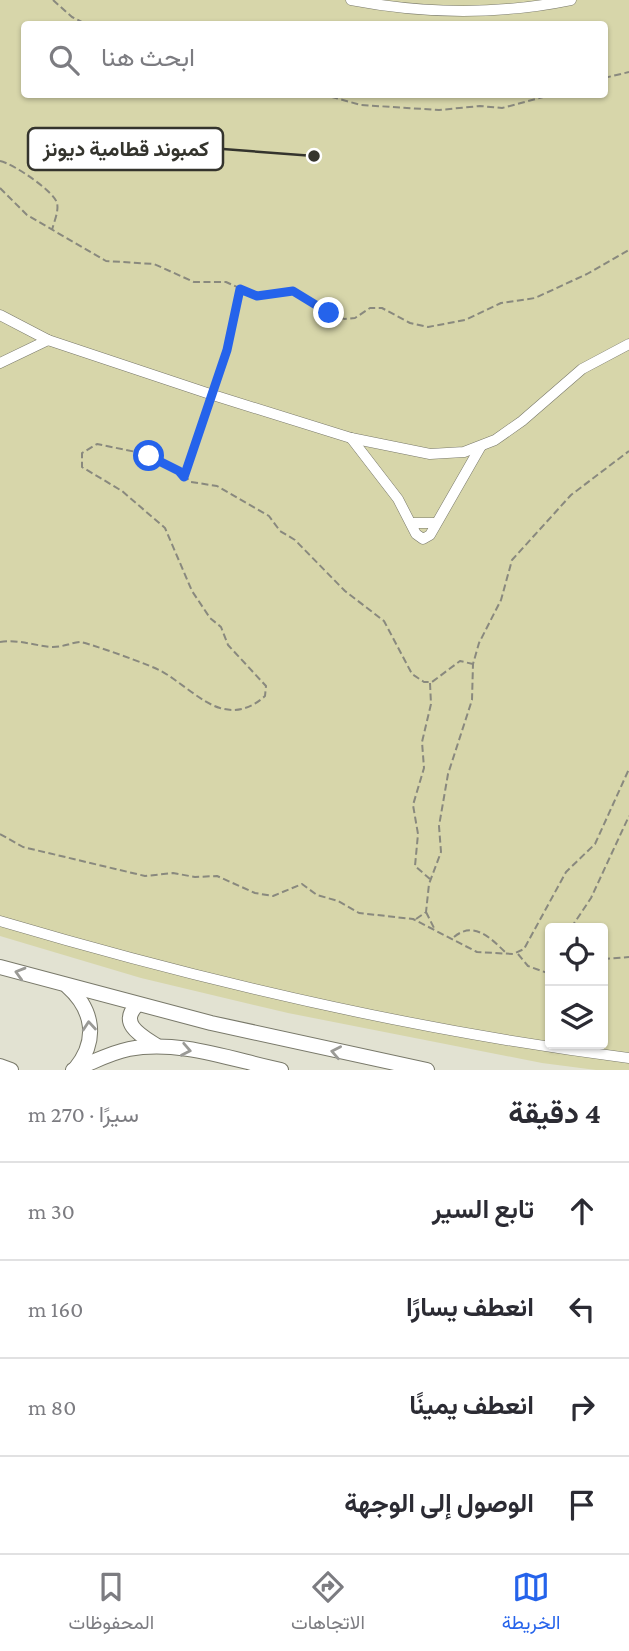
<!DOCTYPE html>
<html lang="ar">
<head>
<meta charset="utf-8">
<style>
  :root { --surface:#fff; --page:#f2f2f3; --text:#2b2b33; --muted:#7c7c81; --line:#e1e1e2; --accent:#2563eb }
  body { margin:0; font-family:"Crimson Pro",Vazirmatn,serif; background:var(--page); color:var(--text); direction:rtl }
  .controls { position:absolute; right:21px; bottom:21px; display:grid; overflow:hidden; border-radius:7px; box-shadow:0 2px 5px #0004 }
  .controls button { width:63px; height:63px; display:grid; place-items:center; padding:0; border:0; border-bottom:2px solid var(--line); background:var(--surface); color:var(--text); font:35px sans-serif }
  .stop { position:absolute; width:21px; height:21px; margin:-16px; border:5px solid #2563eb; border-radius:50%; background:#fff }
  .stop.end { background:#2563eb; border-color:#fff; box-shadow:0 2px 7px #0008 }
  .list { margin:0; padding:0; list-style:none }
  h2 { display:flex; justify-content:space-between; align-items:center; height:91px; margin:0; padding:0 28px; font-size:30px }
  h2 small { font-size:23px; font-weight:400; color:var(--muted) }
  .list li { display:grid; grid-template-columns:46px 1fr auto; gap:21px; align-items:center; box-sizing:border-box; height:98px; padding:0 28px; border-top:2px solid var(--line) }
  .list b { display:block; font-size:26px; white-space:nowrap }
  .list em { font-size:23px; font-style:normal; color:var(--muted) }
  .icon { flex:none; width:38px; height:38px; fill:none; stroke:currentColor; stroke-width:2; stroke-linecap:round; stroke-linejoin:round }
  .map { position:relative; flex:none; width:629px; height:1070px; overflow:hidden; direction:ltr }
  .search { position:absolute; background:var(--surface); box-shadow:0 2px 5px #0004; left:21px; right:21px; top:21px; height:77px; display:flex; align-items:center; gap:18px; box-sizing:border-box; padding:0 24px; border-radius:7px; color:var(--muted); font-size:26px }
  .sheet { height:483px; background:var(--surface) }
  nav { display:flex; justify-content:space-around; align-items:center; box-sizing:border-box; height:98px; border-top:2px solid var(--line); background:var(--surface); font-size:19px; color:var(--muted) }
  nav a { display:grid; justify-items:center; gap:4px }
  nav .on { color:var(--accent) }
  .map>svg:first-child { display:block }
  .green { fill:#d7d6aa; fill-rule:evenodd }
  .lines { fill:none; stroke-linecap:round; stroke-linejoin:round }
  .street-casing { stroke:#79796a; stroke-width:11 }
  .secondary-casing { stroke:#79796a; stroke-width:16 }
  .path { stroke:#89897e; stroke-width:2; stroke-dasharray:7 3.5; stroke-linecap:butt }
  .street { stroke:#fff; stroke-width:10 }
  .secondary { stroke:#fff; stroke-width:14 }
  .oneway { stroke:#9a9a96 }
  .route { stroke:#2563eb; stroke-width:9 }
  .leader { fill:none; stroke:#34342d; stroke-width:2.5 }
  .callout-dot { fill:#34342d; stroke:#fff; stroke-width:2.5 }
  .callout { fill:#fff; stroke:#34342d; stroke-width:2.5 }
  .callout-label { font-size:21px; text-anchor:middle; font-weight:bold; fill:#34342d }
</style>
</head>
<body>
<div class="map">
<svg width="629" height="1070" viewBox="0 0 629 1070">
  <rect width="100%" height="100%" fill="#e2e2d2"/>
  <path class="green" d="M0 0H629V1070H596L542 1063 288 1013 141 978 0 936ZM24 24H604V94H24ZM550 928H603V1044H550Z"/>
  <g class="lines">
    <defs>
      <g id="street">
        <path d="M351 0C424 14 498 15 571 0"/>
        <polyline points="0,315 48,340 213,395 351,438 430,454 464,452 495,440 522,421 582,369 629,344"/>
        <polyline points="0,363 48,340"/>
        <polyline points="351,438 398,499 416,534 423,539 430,535 481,446"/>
        <polyline points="411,523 436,523"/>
        <path d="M0 921C206 982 416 1031 629 1058"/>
      </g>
      <g id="secondary">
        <polyline points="0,967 211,1023 427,1070"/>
        <path d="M67 986C93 1009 99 1040 75 1069"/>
        <path d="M137 1005C118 1024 142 1036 157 1046"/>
        <polyline points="0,1066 11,1070"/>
        <path d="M73 1070C92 1063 109 1053 129 1049 178 1039 233 1060 281 1070"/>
      </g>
    </defs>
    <use href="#street" class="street-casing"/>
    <use href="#secondary" class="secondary-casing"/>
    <g class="path">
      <polyline points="53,0 72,17 86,24"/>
      <polyline points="604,78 629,72"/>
      <polyline points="321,94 361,105 439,110 480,106 502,108 555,94"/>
      <path d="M0 161C12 163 54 191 57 203 59 211 54 222 52 230"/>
      <polyline points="0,188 27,215 106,261 154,264 194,282 226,282 257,296 294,291 344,319 355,318 370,308 382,308 410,323 428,327 465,320 501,303 535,298 587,274 629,250"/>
      <polyline points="216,386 240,290"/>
      <polyline points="184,475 209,405"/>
      <path d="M0 642C20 639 34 646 53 647 63 647 70 643 80 642 86 642 153 666 161 671 178 680 202 703 220 708 237 713 252 708 265 696L266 686 228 645 221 627 210 618 192 591 165 528 122 491 82 467V453L97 444 141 453 179 471 191 482 217 486 269 516 280 531 295 540 345 591 384 621 412 674 424 682H432L460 661 473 664"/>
      <polyline points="430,683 431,704 422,742 424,768 413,805 418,834 415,866 430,879"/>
      <polyline points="0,834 23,847 145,876 173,873 195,877 217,876 255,893 273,896 302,884 317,895 338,901 359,913 413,919 477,952 513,954 524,949 566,872 595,844 629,769"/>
      <polyline points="426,912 434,928"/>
      <polyline points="416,919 426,912 429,884 441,852 439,826 448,774 472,700 473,664 479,643 501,600 512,560 571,495 629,451"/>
      <polyline points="571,928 591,898 629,816"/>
      <path d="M454 937C473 921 490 937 505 952"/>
      <polyline points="518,954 528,966 550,974"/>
      <polyline points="603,959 629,957"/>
      <polyline points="547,972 550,966"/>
    </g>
    <use href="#street" class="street"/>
    <use href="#secondary" class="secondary"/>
  </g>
  <defs><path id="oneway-chevron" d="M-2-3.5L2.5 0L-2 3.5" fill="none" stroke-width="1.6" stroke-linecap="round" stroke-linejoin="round" transform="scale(1.75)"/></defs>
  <g class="oneway">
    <use href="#oneway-chevron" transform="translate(20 973) rotate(-164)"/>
    <use href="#oneway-chevron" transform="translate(89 1026) rotate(-95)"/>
    <use href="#oneway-chevron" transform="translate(186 1050) rotate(11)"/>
    <use href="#oneway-chevron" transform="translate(336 1052) rotate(-169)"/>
  </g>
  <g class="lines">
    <polyline class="route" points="149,456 179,471 184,477 227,350 240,289 257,296 293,291 329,313"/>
  </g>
  <path class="leader" d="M314 156L223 149"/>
  <circle class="callout-dot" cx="314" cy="156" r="7"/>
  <rect class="callout" x="28" y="128" width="195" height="42" rx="7"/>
  <g class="callout-label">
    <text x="126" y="156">كمبوند قطامية ديونز</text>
  </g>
</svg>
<div class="controls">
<button><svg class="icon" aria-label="locate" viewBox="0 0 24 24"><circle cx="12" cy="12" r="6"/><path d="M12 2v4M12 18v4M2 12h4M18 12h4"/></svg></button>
<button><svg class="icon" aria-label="layers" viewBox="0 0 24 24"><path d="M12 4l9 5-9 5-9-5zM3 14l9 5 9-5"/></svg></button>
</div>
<div class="stop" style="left:149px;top:456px"></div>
<div class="stop end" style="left:329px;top:313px"></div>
<div class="search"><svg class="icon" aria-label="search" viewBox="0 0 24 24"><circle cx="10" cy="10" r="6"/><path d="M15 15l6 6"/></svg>ابحث هنا</div>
</div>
<section class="sheet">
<h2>4 دقيقة<small>سيرًا · 270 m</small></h2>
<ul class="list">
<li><svg class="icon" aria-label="ahead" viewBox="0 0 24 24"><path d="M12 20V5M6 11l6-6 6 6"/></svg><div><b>تابع السير</b></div><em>30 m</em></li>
<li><svg class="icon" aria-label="left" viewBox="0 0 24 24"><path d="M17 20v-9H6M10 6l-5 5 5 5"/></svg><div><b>انعطف يسارًا</b></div><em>160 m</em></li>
<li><svg class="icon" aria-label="right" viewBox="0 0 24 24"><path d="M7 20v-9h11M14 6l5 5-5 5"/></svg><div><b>انعطف يمينًا</b></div><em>80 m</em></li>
<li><svg class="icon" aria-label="arrive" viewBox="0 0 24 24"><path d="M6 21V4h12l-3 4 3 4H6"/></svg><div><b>الوصول إلى الوجهة</b></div></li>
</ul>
</section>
<nav>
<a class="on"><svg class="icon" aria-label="map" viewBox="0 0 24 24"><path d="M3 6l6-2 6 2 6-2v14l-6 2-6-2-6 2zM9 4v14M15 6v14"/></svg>الخريطة</a>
<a><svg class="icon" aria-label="directions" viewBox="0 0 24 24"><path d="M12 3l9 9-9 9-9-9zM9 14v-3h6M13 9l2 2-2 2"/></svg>الاتجاهات</a>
<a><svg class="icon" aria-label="saved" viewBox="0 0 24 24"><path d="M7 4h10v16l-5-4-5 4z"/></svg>المحفوظات</a>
</nav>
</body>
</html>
